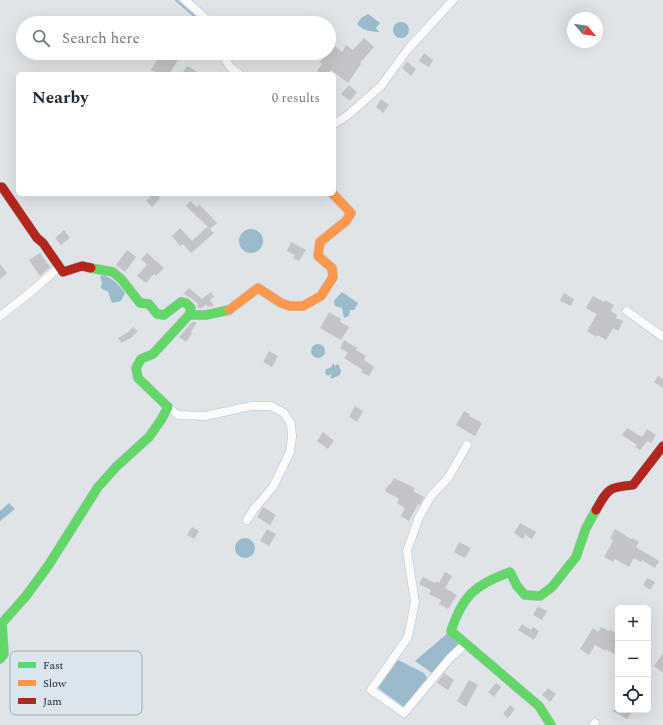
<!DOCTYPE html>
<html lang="en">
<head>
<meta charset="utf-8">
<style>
  :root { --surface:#fff; --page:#f6f6f7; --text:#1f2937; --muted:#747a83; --line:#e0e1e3 }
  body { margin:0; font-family:Spectral,serif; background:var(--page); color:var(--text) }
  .controls { position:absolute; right:12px; bottom:12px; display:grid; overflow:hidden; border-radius:6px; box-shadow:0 4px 16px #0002 }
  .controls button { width:36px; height:36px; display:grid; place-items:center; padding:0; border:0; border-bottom:1px solid var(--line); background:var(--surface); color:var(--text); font:20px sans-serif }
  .compass { position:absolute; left:567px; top:12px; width:36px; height:36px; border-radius:50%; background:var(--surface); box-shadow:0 4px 16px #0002; rotate:119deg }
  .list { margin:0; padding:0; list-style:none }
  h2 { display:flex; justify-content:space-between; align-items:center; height:52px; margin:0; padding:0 16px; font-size:17px }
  h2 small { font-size:13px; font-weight:400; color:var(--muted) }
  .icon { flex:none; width:22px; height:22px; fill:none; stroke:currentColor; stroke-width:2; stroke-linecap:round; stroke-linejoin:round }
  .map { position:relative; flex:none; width:663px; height:725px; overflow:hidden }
  .search { position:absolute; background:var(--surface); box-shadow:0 4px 16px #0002; left:16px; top:16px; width:320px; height:44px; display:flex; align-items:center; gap:10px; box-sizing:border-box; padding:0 14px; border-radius:22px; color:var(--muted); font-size:15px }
  .panel { position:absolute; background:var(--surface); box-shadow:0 4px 16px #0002; left:16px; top:72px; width:320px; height:124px; border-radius:6px }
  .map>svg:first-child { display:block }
  .water { fill:#9abbcb }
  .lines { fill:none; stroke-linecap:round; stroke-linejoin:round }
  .stream { stroke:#9abbcb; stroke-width:2 }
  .building { fill:#c3c4c7 }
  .street-casing { stroke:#bec2c6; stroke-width:9 }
  .fast-casing { stroke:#bec2c6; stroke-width:10 }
  .slow-casing { stroke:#bec2c6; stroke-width:10 }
  .jam-casing { stroke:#bec2c6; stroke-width:10 }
  .street { stroke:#fafbfc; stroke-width:8 }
  .fast { stroke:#63d668; stroke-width:9 }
  .slow { stroke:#ff974d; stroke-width:9 }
  .jam { stroke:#b3261e; stroke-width:9 }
  .key { fill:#dbe5ed; stroke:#a3abb2; stroke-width:1 }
  .key-label { font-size:11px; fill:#212427 }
</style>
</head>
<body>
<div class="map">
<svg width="663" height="725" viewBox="0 0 663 725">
  <rect width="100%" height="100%" fill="#dfe4e9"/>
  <g class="water">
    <path d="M368 14 380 23 376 28 379 32C371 32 362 30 357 24L361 18Z"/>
    <circle cx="401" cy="30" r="8"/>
    <circle cx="251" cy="241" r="12"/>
    <path d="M102 275C113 278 118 284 125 293L121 301 112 303 108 292 101 288 102 282 100 277Z"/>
    <polygon points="342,292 358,303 354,310 350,310 349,316 344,318 342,308 335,306 334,301"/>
    <circle cx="318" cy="351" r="7"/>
    <polygon points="334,363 334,366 338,364 341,370 340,375 331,379 331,374 328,376 325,373 326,369 330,368"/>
    <polygon points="9,503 15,509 0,521 0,511"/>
    <circle cx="245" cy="548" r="10"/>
    <polygon points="449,632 461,643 432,673 415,661"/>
    <polygon points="398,660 424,673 427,678 404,707 378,688"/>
  </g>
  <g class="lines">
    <polyline class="stream" points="176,0 195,17"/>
  </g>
  <g class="building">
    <polygon points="364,38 374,47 360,63 361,64 348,83 331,70 328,74 321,74 317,71 322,64 320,62 335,46 342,52 346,45 353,50"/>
    <polygon points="161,53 173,53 180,57 169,74 159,74 151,70"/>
    <polygon points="424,53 433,60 429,67 419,61"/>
    <polygon points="407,62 416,69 411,76 402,68"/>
    <polygon points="187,66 201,74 182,74"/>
    <polygon points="349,85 357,92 350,101 341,94"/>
    <polygon points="381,99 389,105 383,113 376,107"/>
    <polygon points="153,194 156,194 160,198 152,207 146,201"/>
    <polygon points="190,201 197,207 199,204 217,223 210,229 186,206"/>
    <polygon points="207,227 214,233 191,253 183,244 180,246 172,236 180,228 192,241"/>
    <polygon points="64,230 70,238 61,245 55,238"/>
    <polygon points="291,242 306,250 299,261 293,258 295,255 287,251"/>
    <polygon points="127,250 136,257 125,272 116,265"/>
    <polygon points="40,253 50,267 40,276 29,260"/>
    <polygon points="147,253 164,268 156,276 154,274 146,283 137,276 147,265 141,259"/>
    <polygon points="0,264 7,273 0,279"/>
    <polygon points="189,288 202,299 211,292 214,297 210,300 214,306 208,307 206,304 202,308 198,308 197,303 191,298 183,294"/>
    <polygon points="564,293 574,299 571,306 560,301"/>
    <polygon points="593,296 604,302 605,300 614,305 611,311 617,315 616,318 623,321 618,331 613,328 606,340 597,335 596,337 587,331 597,314 586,308"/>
    <polygon points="329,312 341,319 340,322 349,327 341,340 320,328"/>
    <polygon points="192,322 197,322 191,332 192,333 186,342 179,337"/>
    <polygon points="133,327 138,331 131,338 121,343 118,338 127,333"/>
    <polygon points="344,340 357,348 356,350 366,356 364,360 374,367 369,376 361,372 363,370 344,358 348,353 340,348"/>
    <polygon points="269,351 278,356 272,367 263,362"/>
    <polygon points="658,376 663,379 663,388 654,382"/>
    <polygon points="355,406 363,411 357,422 349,417"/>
    <polygon points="464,411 470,414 469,416 482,423 475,436 456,425"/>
    <polygon points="627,428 642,437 647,429 656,435 651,443 647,441 640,450 635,447 637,445 622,435"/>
    <polygon points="323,432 334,441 328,449 317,441"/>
    <polygon points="394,478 415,488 413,491 424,497 420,505 418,504 409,521 401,516 405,508 397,503 399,499 385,491 388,485 390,485"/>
    <polygon points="263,507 276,515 270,525 257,517"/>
    <polygon points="520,523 536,532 532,539 525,535 523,539 514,533"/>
    <polygon points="192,527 199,531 194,539 187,535"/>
    <polygon points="267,529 276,534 269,546 260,541"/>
    <polygon points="615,529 631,539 632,538 639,542 636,547 659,561 655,568 642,560 641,562 634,558 629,567 615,559 613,562 604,557 613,541 610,538"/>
    <polygon points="459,542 471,548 465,558 454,552"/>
    <polygon points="445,572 452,576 445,588 457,595 448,609 439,604 441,600 429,594 431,590 419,584 423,577 435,583 436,581 439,583"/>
    <polygon points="647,578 655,582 650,590 643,585"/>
    <polygon points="538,606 547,611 542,620 533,615"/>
    <polygon points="522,624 531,630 533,627 539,631 534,640 518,630"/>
    <polygon points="601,627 609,631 610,630 616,633 615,635 618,637 618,646 614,654 606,649 605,651 595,645 589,655 580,649 593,628 598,632"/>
    <polygon points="663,653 663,673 654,666"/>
    <polygon points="444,673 454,680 448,690 437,683"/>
    <polygon points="469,680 478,685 466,707 457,701"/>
    <polygon points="496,683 501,687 494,697 488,692"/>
    <polygon points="548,688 556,694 550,702 542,695"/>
    <polygon points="510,705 515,709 508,718 503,714"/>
    <polygon points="611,710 633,710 627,719"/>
  </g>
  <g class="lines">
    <defs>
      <g id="street">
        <polyline points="185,0 201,14 209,23"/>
        <polyline points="225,53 224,57 230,67 239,74"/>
        <polyline points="334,124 348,115 381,86 408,49 453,0"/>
        <polyline points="627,311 663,337"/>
        <polyline points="0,316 32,291 60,266"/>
        <polyline points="168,407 178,415 205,416 251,406 271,406 284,413 291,424 292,437 290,452 273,487 254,509 247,520"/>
        <polyline points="465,644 450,658 404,713 371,690 408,637 415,602 407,551 419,517 431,496 448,478 467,445"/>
        <polyline points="594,725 595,723"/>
      </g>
      <g id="fast">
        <polyline points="91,268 113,272 122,280 140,303 149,304 157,314 164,315 181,302 186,303 191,308 189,315"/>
        <polyline points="0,659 4,654 2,623 26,596 48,566 98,487 116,467 149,437 161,420 168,407 138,378 136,368 141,359 153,354 189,315 206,315 229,310"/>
        <path d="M551 725 539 706 451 631C463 595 475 585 510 572L517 586 525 595 540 596 552 587 576 557 586 528 596 510"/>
      </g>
      <polyline id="slow" points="229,310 258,288 281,303 290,306 303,306 321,296 333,277 332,268 318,256 320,242 346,221 351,213 333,194"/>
      <g id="jam">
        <polyline points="0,187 2,187 37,238 43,243 63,272 82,266 91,268"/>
        <path d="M596 510C608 489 608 487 633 485L663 446"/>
      </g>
    </defs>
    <use href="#street" class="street-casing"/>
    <use href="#fast" class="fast-casing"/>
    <use href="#slow" class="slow-casing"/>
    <use href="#jam" class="jam-casing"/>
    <use href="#street" class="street"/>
    <use href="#fast" class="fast"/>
    <use href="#slow" class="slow"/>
    <use href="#jam" class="jam"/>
  </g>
  <rect x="10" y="651" width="132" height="64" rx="6" class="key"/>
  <rect x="18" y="662" width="18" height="6" fill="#63d668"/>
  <rect x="18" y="680" width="18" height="6" fill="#ff974d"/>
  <rect x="18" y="698" width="18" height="6" fill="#b3261e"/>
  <g class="key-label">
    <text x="43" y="669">Fast</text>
    <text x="43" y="687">Slow</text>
    <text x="43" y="705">Jam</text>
  </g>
</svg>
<div class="controls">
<button>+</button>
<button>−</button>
<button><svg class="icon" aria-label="locate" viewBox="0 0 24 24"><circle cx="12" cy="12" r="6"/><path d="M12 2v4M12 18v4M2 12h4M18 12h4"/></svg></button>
</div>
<svg class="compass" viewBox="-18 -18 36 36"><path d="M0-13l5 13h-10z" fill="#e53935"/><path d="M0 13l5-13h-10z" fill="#747a83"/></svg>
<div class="search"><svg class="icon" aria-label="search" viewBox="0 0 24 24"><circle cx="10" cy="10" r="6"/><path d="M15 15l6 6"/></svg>Search here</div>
<section class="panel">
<h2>Nearby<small>0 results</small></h2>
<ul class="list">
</ul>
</section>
</div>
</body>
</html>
